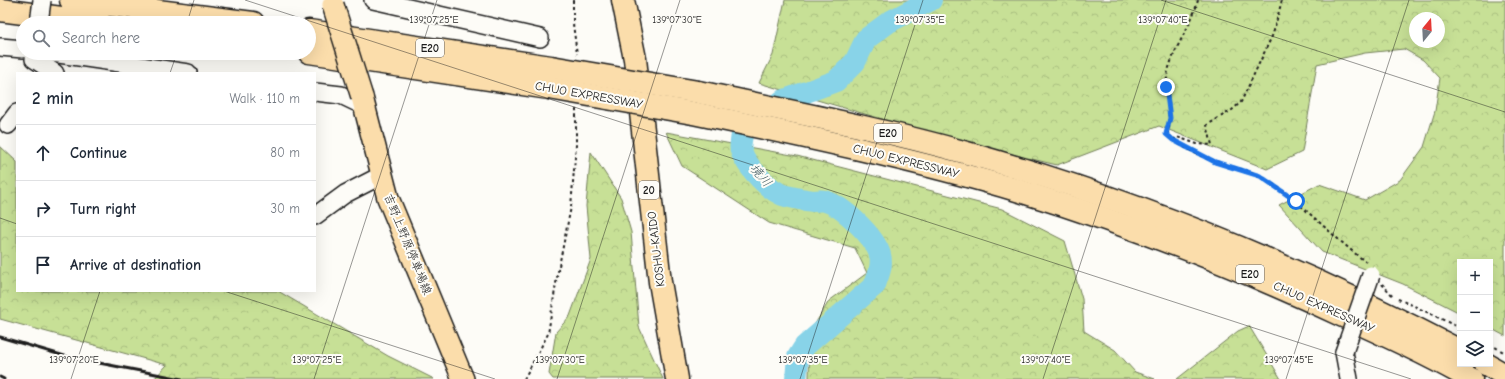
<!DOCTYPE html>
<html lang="en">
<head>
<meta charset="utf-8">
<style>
  :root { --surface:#fff; --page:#f2f2f3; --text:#1f2937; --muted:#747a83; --line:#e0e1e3 }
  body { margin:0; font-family:"Comic Neue","Klee One",sans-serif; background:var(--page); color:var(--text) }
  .controls { position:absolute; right:12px; bottom:12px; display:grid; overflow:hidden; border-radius:0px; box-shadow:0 4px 16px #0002 }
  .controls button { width:36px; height:36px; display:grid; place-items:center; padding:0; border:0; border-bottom:1px solid var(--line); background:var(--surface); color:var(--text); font:20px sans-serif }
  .compass { position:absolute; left:1409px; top:12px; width:36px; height:36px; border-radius:50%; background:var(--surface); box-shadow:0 4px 16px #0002; rotate:18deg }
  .stop { position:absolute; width:12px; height:12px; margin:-9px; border:3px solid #1a73e8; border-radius:50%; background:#fff }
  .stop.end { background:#1a73e8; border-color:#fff; box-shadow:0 1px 4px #0008 }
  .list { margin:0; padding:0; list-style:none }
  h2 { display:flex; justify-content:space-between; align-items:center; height:52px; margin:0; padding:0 16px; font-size:17px }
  h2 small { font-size:13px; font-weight:400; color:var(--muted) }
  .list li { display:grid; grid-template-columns:26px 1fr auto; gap:12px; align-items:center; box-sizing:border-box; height:56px; padding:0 16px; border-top:1px solid var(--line) }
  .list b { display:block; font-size:15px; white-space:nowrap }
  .list em { font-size:13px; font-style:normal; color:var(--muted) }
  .icon { flex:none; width:22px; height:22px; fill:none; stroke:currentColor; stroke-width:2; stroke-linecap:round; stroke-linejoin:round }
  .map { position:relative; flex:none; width:1505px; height:379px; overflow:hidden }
  .search { position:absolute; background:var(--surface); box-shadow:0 4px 16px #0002; left:16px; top:16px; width:300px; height:44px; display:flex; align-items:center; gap:10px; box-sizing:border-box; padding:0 14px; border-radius:22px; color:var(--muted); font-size:15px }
  .panel { position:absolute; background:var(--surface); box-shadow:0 4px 16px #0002; left:16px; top:72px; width:300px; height:220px; border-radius:0px }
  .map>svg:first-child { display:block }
  .forest { fill:url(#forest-crowns); stroke:#727e59; fill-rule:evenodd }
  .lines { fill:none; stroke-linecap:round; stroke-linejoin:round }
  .river { stroke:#88d3e8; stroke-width:22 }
  .minor-casing { stroke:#1c1c1c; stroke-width:20 }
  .major-casing { stroke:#1c1c1c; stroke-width:24 }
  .highway-casing { stroke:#1c1c1c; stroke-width:25 }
  .path { stroke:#1c1c1c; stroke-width:2; stroke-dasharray:3 3; stroke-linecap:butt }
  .minor { stroke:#fdfcf7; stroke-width:17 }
  .major { stroke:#fbddab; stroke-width:21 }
  .highway { stroke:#fbddab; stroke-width:22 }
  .rail { stroke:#1c1c1c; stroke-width:3 }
  .minor-bridge-casing { stroke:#1c1c1c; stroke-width:20; stroke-linecap:butt }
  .major-bridge-casing { stroke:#1c1c1c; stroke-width:24; stroke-linecap:butt }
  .highway-bridge-casing { stroke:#1c1c1c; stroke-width:25; stroke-linecap:butt }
  .minor-bridge { stroke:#fdfcf7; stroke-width:17 }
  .major-bridge { stroke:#fbddab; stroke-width:21 }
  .highway-bridge { stroke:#fbddab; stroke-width:22 }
  .route { stroke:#1a73e8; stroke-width:5 }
  .ticks { fill:none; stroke:#1c1c1c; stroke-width:1; stroke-opacity:0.45 }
  .labels { text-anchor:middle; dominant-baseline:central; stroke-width:4; stroke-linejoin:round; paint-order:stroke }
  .shield { fill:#fdfcf7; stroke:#605f5e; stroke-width:1 }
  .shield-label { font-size:11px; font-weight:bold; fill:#1c1c1c }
  .street-label { font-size:12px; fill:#1c1c1c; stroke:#fdfcf7 }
  .water-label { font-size:13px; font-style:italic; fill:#425c63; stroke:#fdfcf7 }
  .ticks-label { font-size:10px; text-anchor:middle; fill:#1c1c1c; stroke:#fdfcf7; stroke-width:4; stroke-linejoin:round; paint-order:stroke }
</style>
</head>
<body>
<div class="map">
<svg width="1505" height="379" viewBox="0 0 1505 379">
  <defs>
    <pattern id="forest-crowns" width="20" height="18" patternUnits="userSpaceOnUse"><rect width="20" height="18" fill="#c7e096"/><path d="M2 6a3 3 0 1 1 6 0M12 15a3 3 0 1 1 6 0" fill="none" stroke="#aac081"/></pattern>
  </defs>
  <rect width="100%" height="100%" fill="#fdfcf7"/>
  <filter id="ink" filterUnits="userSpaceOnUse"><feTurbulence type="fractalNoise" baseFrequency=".025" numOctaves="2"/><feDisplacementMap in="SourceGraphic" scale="8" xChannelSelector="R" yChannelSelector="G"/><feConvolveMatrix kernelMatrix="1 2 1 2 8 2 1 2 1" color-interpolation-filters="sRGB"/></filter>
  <g filter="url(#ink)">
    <g class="forest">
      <path d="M785 0H1505V336L1490 328V262H1460V313L1403 284 1322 252 1279 205 1319 184 1365 200 1400 180 1424 147 1435 111 1440 78 1423 60 1404 49 1365 53 1317 64 1302 152 1267 169 1159 126 1057 165 957 141 759 83 773 55ZM1415 18H1439V42H1415Z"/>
      <polygon points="666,132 797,156 1002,209 1065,241 1082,299 1084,331 1115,350 1135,372 1155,379 809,379 810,332 829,301 867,273 855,248 769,223 682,166"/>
      <polygon points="0,146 17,162 17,291 278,291 388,356 434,379 154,379 167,365 0,319"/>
      <polygon points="591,152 621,198 631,232 639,327 663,379 553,379 549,374 556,332 570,316 591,259 586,206"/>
      <polygon points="1249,326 1281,379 1177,379 1238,331"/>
    </g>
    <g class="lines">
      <path class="river" d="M796 379 798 357 805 346 875 285C878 275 883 266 880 255 875 237 843 206 825 201 821 200 816 201 813 201 804 200 794 198 786 196 770 192 747 167 741 151 739 147 742 139 742 133L782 101 836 81 855 62 866 39 889 22 931 0"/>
      <defs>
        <g id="minor">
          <polyline points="373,0 540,38"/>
          <polyline points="0,47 23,49"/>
          <polyline points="35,53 34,59 55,73"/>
          <polyline points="52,53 188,73"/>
          <polyline points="315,92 341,95 364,106"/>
          <polyline points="8,125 17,113"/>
          <polyline points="315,216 345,194 382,175"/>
          <polyline points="1344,352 1349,379"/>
        </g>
        <polyline id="major" points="362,97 388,198 463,379"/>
        <g id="highway">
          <polyline points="71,0 253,23"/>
          <polyline points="623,0 635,59 660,282 677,379"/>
          <polyline points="0,10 100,23"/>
          <polyline points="309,31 551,67"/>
          <polyline points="309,52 549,88"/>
          <path d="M698 92C788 111 878 128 967 153 1138 201 1303 269 1460 351"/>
          <path d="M693 113C803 136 913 159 1020 191 1130 225 1237 266 1341 315 1385 335 1429 355 1471 379"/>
          <polyline points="1486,364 1505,375"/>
        </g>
      </defs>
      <use href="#minor" class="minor-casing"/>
      <use href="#major" class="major-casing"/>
      <use href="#highway" class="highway-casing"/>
      <g class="path">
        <polyline points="573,0 573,24 577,54"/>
        <path d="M1198 0C1192 25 1175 45 1168 71 1163 92 1174 114 1167 134 1182 148 1206 159 1226 165 1237 169 1251 171 1261 177 1300 200 1330 235 1366 262"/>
        <polyline points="1173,140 1177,137 1197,144 1212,145 1207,125 1232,110 1241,102 1273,34 1282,0"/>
        <polyline points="1382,284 1394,297"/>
        <polyline points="1398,299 1412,305 1460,328"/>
        <polyline points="1490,344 1505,353"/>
        <polyline points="524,379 548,334 558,271 571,207 576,145 576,109"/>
      </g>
      <use href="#minor" class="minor"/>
      <use href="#major" class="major"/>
      <use href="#highway" class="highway"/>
      <g class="rail">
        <polyline points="0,337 68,357 182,379"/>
        <polyline points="0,377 4,379"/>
      </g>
      <defs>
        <g id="minor-bridge">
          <polyline points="39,23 42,0"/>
          <polyline points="1344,352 1371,275"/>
        </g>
        <polyline id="major-bridge" points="333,5 362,97"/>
        <g id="highway-bridge">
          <polyline points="551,67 698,92"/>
          <polyline points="549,88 693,113"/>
        </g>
      </defs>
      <use href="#minor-bridge" class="minor-bridge-casing"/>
      <use href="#major-bridge" class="major-bridge-casing"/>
      <use href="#highway-bridge" class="highway-bridge-casing"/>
      <use href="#minor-bridge" class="minor-bridge"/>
      <use href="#major-bridge" class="major-bridge"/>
      <use href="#highway-bridge" class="highway-bridge"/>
    </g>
  </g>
  <g class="lines" filter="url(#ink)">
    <polyline class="route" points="1166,87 1170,118 1166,134 1173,140 1215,162 1260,176 1296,201"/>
  </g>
  <path class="ticks" d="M245 0 1411 379M1161 0 1505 112M187 23 194 0M170 73 177 53M0 218 17 224M224 291 495 379M71 379 100 291M314 379 437 0M557 379 680 0M800 379 923 0M1043 379 1166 0M1286 379 1409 0"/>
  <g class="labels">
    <g class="shield">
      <rect x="416" y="39" width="28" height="18" rx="3"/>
      <rect x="874" y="124" width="28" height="18" rx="3"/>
      <rect x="639" y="181" width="20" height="18" rx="3"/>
      <rect x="1236" y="265" width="28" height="18" rx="3"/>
    </g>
    <g class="shield-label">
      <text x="430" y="48">E20</text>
      <text x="888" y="133">E20</text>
      <text x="649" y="190">20</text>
      <text x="1250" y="274">E20</text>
    </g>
    <g class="street-label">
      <text transform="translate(589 95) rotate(10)">CHUO EXPRESSWAY</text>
      <text transform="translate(906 161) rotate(14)">CHUO EXPRESSWAY</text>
      <text transform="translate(408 244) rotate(68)">吉野上野原停車場線</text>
      <text transform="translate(656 249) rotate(-97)">KOSHU-KAIDO</text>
      <text transform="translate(1324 307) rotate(24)">CHUO EXPRESSWAY</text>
    </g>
    <g class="water-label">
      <text transform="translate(761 175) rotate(49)">境川</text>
    </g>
  </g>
  <g class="ticks-label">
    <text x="434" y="23">139°07'25"E</text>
    <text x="677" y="23">139°07'30"E</text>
    <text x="920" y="23">139°07'35"E</text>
    <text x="1163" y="23">139°07'40"E</text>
    <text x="74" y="363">139°07'20"E</text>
    <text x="317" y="363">139°07'25"E</text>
    <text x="560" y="363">139°07'30"E</text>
    <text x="803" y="363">139°07'35"E</text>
    <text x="1046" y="363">139°07'40"E</text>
    <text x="1289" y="363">139°07'45"E</text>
  </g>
</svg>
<div class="controls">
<button>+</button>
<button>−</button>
<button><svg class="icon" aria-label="layers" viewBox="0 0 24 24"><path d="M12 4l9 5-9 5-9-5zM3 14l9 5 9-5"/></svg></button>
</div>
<svg class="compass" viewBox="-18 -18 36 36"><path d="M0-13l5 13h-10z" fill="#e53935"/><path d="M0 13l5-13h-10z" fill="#747a83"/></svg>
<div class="stop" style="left:1296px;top:201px"></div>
<div class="stop end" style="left:1166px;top:87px"></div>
<div class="search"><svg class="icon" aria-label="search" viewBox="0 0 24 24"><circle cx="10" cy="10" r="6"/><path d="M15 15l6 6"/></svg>Search here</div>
<section class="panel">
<h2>2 min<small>Walk · 110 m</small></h2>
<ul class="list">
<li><svg class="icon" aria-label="ahead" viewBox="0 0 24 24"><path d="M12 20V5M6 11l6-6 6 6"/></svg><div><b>Continue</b></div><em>80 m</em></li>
<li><svg class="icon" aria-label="right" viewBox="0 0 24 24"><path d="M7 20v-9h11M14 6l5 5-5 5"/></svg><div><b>Turn right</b></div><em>30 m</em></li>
<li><svg class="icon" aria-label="arrive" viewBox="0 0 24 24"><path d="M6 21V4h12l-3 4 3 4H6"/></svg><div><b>Arrive at destination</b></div></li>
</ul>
</section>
</div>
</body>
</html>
